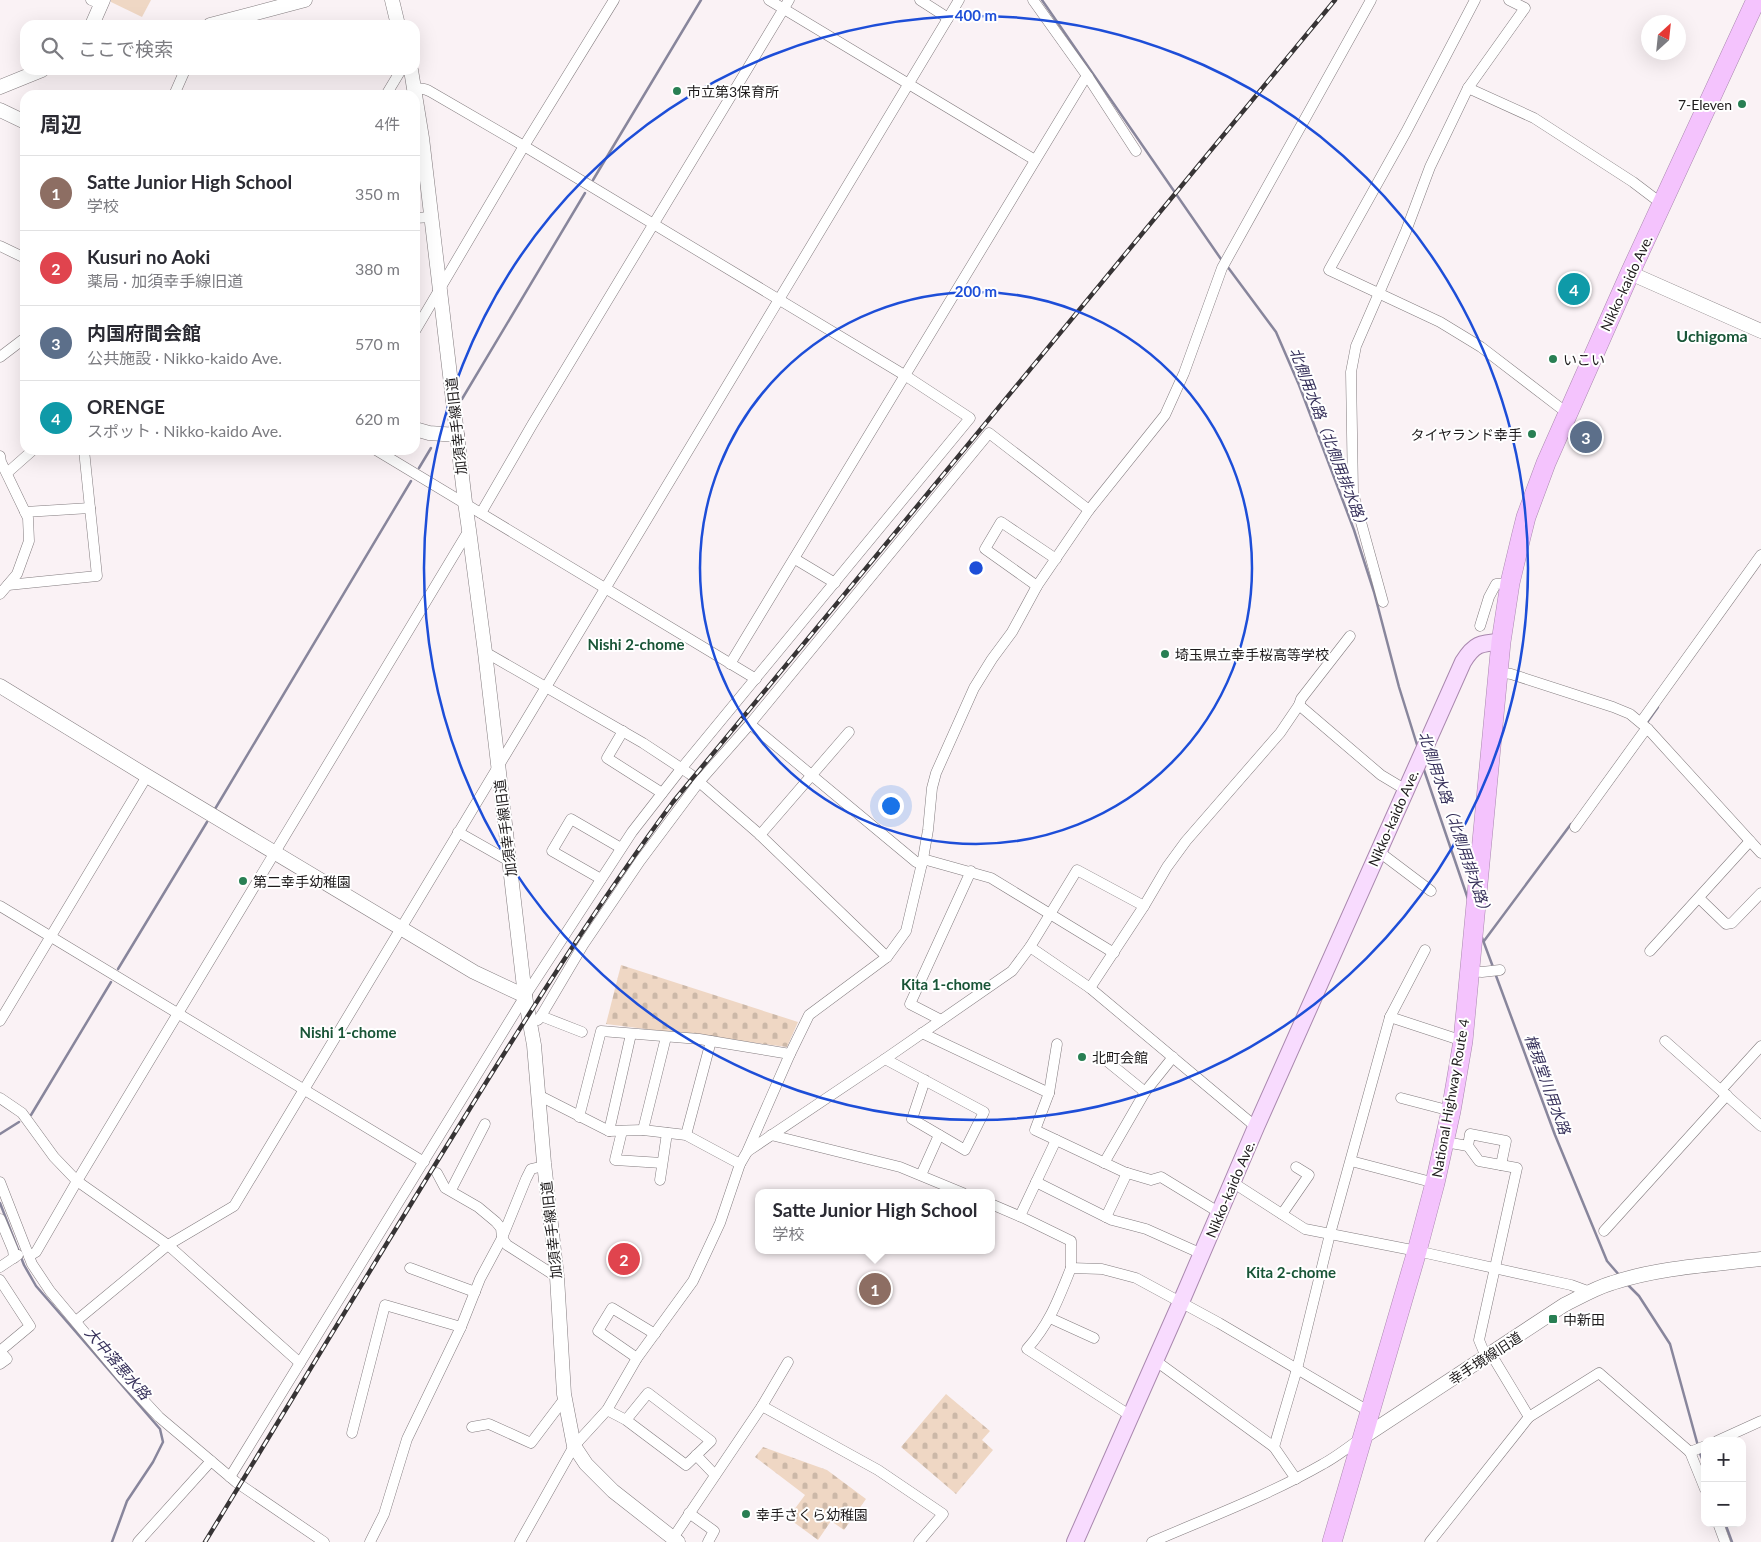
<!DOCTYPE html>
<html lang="ja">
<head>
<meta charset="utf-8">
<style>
  :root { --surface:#fff; --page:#f7f7f7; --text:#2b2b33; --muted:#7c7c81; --line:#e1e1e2; --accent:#287f53 }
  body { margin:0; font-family:Lato,"Noto Sans JP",sans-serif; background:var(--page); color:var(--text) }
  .controls { position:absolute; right:15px; bottom:15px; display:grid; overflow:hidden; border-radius:10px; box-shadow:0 5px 20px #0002 }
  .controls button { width:45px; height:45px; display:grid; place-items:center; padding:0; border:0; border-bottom:1px solid var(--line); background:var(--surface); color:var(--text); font:25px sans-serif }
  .compass { position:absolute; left:1641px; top:15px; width:45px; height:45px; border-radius:50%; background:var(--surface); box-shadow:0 5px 20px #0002; rotate:27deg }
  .you { position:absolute; left:890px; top:805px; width:18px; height:18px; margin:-12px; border:4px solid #fff; border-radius:50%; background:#1a73e8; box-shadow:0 0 0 8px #1a73e833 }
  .badge { display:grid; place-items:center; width:32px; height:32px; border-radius:50%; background:var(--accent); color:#fff; font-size:16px; font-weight:700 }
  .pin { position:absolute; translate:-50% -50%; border:2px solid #fff; box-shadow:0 1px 5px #0006 }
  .popup { position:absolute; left:755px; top:1189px; width:240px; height:65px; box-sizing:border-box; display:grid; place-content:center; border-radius:10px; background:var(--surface); filter:drop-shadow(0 1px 4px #0005); font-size:16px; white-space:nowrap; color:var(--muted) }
  .popup b { font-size:19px; color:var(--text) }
  .popup::after { content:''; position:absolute; left:50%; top:100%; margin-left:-10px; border:10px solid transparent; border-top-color:var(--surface) }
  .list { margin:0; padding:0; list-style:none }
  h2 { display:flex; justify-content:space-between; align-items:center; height:65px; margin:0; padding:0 20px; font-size:21px }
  h2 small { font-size:16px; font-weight:400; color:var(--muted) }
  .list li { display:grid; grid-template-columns:32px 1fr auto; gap:15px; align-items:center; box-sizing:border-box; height:75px; padding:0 20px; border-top:1px solid var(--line) }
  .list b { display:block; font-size:19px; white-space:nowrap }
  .list p { margin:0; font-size:16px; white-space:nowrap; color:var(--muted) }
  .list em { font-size:16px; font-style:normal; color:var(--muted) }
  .icon { flex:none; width:28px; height:28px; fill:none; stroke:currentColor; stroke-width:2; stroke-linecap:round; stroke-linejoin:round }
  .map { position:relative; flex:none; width:1761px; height:1542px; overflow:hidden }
  .search { position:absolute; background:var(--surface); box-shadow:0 5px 20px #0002; left:20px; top:20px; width:400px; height:55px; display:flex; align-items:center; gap:12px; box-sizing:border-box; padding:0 18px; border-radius:15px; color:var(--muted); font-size:19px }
  .panel { position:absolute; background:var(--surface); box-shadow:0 5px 20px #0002; left:20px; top:90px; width:400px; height:365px; border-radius:15px }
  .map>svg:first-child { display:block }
  .green { fill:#efd7c4 }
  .cemetery { fill:url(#cemetery-stones) }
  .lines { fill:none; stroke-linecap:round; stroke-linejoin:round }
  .stream { stroke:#88869c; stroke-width:2.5 }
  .street-casing { stroke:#837c7f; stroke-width:11 }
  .secondary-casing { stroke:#837c7f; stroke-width:15 }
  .primary-casing { stroke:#a988ae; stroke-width:18 }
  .highway-casing { stroke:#a988ae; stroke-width:20 }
  .street { stroke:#fff; stroke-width:10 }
  .secondary { stroke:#fff; stroke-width:14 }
  .primary { stroke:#f8dbfe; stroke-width:16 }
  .highway { stroke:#f4c3fd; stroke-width:19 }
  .rail-casing { stroke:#373435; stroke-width:4.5 }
  .rail { stroke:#fff; stroke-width:2.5; stroke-dasharray:8; stroke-linecap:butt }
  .ring { fill:none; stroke:#1d4ed8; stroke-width:2.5 }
  .poi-dot { fill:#287f53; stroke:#fff; stroke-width:2 }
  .labels { text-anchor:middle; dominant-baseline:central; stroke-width:4; stroke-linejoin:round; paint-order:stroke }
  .poi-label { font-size:14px; fill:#1d1a1b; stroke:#fff; text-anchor:start }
  .street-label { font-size:14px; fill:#1d1a1b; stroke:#fff }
  .water-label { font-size:15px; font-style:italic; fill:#36305a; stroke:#fff }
  .neighbourhood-label { font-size:15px; font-weight:bold; fill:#195537; stroke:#fff }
  .quarter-label { font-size:16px; font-weight:bold; fill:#195537; stroke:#fff }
  .centre { fill:#1d4ed8; stroke:#fff; stroke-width:2.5 }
  .ring-label { font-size:15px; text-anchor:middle; font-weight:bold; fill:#1d4ed8; stroke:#fff; stroke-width:4; stroke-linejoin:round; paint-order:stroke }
</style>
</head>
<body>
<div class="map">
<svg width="1761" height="1542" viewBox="0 0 1761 1542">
  <defs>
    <pattern id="cemetery-stones" width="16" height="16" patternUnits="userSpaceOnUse" patternTransform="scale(1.25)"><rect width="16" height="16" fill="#efd7c4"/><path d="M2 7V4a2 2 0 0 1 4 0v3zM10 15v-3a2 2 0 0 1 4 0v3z" fill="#ccb8a8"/></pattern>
  </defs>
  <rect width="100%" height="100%" fill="#faf2f5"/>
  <polygon class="green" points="111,0 151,0 142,17 111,2"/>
  <g class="cemetery">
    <polygon points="621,965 798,1022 787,1047 606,1024"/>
    <polygon points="946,1394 990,1431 982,1440 993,1450 956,1494 901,1447"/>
    <polygon points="763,1447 827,1470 866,1499 844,1530 831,1521 818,1540 788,1518 805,1495 755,1457"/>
  </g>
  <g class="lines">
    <g class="stream">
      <polyline points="1042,0 1223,262"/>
      <polyline points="593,180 701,0"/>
      <polyline points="1227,266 1276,332 1299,385 1354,530 1374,592 1399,687 1418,748"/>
      <polyline points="462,399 585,193"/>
      <polyline points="419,468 431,448"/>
      <polyline points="1648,721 1658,707"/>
      <polyline points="1423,767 1468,899"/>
      <polyline points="215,809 411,481"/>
      <polyline points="1481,935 1493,967"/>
      <polyline points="1484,941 1571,824"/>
      <polyline points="118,969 207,822"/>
      <polyline points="1495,973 1555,1135 1607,1261 1620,1276"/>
      <polyline points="31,1115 111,982"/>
      <polyline points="0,1134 19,1122"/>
      <polyline points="0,1203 24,1265 36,1286 160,1429 163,1442 153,1462 127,1501 112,1542"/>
      <polyline points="1627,1284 1639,1296 1670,1344 1698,1446"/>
      <polyline points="1699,1451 1705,1466"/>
      <polyline points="1725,1523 1732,1542"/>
    </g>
    <defs>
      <g id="street">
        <polyline points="91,0 101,4"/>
        <polyline points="769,0 1035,160"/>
        <polyline points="920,0 948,18"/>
        <polyline points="1033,0 1088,77 1136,151"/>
        <polyline points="1475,0 1406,132 1329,270 1440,322 1481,347 1567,413"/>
        <polyline points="1468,88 1525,8 1509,0"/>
        <polyline points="174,95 185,70"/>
        <polyline points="386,95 401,70"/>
        <polyline points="415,218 432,217"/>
        <polyline points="0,246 25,258"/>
        <polyline points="415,331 524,146 614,0"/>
        <polyline points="0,357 25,338"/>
        <polyline points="376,450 756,679"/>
        <polyline points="0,456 1,462 28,518 29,541 17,574 0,594"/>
        <polyline points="7,473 33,450"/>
        <polyline points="25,512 90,508"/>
        <polyline points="481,513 532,425 789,0"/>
        <polyline points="795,559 835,583"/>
        <polyline points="8,585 97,576 84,450"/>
        <polyline points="1037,586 985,549 1001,522 1056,559"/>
        <polyline points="1383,602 1353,493 1351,372 1356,346 1406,231 1430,167 1468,88 1534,118 1633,182 1662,204"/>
        <polyline points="1480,626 1489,597 1496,584 1510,583"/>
        <polyline points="485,652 643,743 690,774 758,833 887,957"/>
        <polyline points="730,664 1084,80 1088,77"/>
        <polyline points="1499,672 1511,674 1613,707 1630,714 1648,729 1761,853"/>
        <polyline points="1299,705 1381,775 1406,790"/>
        <polyline points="1641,722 1761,555"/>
        <polyline points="750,724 916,862 922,864"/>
        <polyline points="623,731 607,758 662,793"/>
        <polyline points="1575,827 1643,733 1648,729"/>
        <polyline points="458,832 509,861"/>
        <polyline points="760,835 849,732"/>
        <polyline points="1378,851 1431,891"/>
        <polyline points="923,859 991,878 1114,953"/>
        <polyline points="601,879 552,851 571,819 621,848"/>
        <polyline points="1699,898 1726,924 1732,923 1761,893"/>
        <polyline points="0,906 424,1162"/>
        <polyline points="1030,947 1090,988 1256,1127"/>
        <polyline points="1650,951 1750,841"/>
        <polyline points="1470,971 1482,972 1500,970"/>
        <polyline points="1090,988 1144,906 1167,867 1186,841 1280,733 1299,705 1301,699 1350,636"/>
        <polyline points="541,1016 583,945 640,861 699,782 750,724 989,433 1089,510"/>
        <polyline points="1390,1017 1463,1041"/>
        <polyline points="538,1020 541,1016 582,1032"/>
        <polyline points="941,1020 910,1004 971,871"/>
        <polyline points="0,1021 147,776"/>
        <polyline points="922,1033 1049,1093"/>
        <polyline points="1665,1041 1761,1126"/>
        <polyline points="1057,1044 1049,1093 1035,1130 1124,1172 1151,1180 1161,1177 1220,1213"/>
        <polyline points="1102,1057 1145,1092 1104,1163"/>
        <polyline points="885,1059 984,1112 965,1150 912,1119 925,1080"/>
        <polyline points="1721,1090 1761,1046"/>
        <polyline points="1145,1092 1173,1057"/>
        <polyline points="538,1095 609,1131 643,1130 686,1135 740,1164"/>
        <polyline points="0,1098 22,1113 54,1157 77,1181 168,1245 300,1363"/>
        <polyline points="1401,1098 1451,1111"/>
        <polyline points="579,1117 601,1031 699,1039 790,1054"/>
        <polyline points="643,1130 666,1037"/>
        <polyline points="609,1131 631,1034"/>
        <polyline points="622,1131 615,1160 662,1163"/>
        <polyline points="686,1135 711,1041"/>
        <polyline points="771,1135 900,1167 963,1193"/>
        <polyline points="1445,1142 1468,1146 1470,1134 1506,1141 1501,1165"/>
        <polyline points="1468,1146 1479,1161 1517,1168 1479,1340 1486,1357"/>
        <polyline points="748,1151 885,1059 1012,971 1030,947 1077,870 1144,906"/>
        <polyline points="1351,1161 1435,1183"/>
        <polyline points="437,1173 445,1188 478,1207 496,1222 501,1228 502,1238 507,1245 557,1277"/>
        <polyline points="921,1175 939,1135"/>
        <polyline points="660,1180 667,1133"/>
        <polyline points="0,1182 32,1264 50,1291 121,1376 159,1417 236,1482 324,1542"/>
        <polyline points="1036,1182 1112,1220 1146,1229 1202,1254"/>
        <polyline points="1232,1182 1305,1229 1417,1251 1571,1285 1590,1292"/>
        <polyline points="451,1190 485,1124"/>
        <polyline points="991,1204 1026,1219 1071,1241 1071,1268"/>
        <polyline points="1282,1214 1309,1175 1296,1167"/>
        <polyline points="1020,1216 1056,1140"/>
        <polyline points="1106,1217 1127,1173"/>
        <polyline points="0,1219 13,1250 14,1258"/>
        <polyline points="1604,1231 1727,1095"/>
        <polyline points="29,1256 36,1252 77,1181 469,530"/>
        <polyline points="0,1267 18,1255"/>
        <polyline points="410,1268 475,1292"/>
        <polyline points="0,1280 30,1326 0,1351 7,1359 0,1364"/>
        <polyline points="1050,1318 1094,1338"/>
        <polyline points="76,1321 168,1245 234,1206 959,0"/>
        <polyline points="1491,1354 1529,1417 1599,1373 1690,1452 1705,1446"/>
        <polyline points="637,1358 598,1331 612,1308 655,1334"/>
        <polyline points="1156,1361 1274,1447"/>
        <polyline points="762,1406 788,1362"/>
        <polyline points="607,1410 626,1420 686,1465 711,1441 648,1393 626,1420"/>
        <path d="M1131 1416 1027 1349C1050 1323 1058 1300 1071 1268L1102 1269 1136 1278 1219 1323 1370 1412"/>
        <polyline points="472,1427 489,1424 531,1443 565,1398"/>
        <polyline points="352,1433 385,1305 461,1327"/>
        <polyline points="1717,1441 1761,1421"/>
        <polyline points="1690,1452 1705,1489"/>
        <polyline points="696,1455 715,1475"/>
        <path d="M230 1477 525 996 632 832 681 769 970 418 906 376 524 146 431 92C426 89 421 87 415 90"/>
        <polyline points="1296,1479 1274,1447 1297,1369 1330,1234 1390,1017 1425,950"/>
        <polyline points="689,1513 714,1531 708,1542"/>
        <polyline points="1718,1523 1725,1542"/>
        <polyline points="673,1538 762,1406 878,1470 943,1514 919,1542"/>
        <polyline points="138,1542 211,1461"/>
        <polyline points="370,1542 384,1514 407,1439 461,1327 480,1279 502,1238 526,1179 531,1169 544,1166"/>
        <polyline points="520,1542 574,1446 607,1410 637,1358 693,1281 720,1223 740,1164 747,1152 790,1054 809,1015 887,957 906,931 923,859 928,830 932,788 936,773 974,688 992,659 1012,632 1037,586 1089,510 1165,415 1184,373 1222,268 1371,0"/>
        <path d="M1152 1542C1210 1517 1269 1495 1323 1464 1336 1457 1349 1447 1361 1438"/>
        <polyline points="1430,1542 1529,1417"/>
      </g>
      <g id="secondary">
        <polyline points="392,0 398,25"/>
        <polyline points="92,25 103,0"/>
        <polyline points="210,25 305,0"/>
        <polyline points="411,70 422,138 465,502 469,530 485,652 525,996 534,1045 544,1163 557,1277 564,1394 574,1446 586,1464 613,1491 678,1542"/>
        <polyline points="0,87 42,70"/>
        <polyline points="0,110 25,122"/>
        <polyline points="1630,273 1761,331"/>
        <polyline points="415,429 429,433 457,435"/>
        <polyline points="0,686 147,776 474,972 525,996"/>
        <path d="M1362 1438 1564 1305C1580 1297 1595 1288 1612 1283 1660 1267 1712 1265 1761 1259"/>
      </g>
      <path id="primary" d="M1075 1542 1181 1302 1256 1127 1463 662C1474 644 1480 643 1501 642"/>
      <polyline id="highway" points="1332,1542 1417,1251 1435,1183 1451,1111 1463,1041 1501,642 1510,583 1521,537 1526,517 1546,463 1630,273 1756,0"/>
    </defs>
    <use href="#street" class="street-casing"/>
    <use href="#secondary" class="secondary-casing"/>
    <use href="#primary" class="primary-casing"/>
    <use href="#highway" class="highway-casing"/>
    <use href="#street" class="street"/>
    <use href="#secondary" class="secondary"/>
    <use href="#primary" class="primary"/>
    <use href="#highway" class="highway"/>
    <defs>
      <path id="rail" d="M205 1542C293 1398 380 1253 469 1110 534 1005 600 901 673 802L1335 0"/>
    </defs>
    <use href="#rail" class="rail-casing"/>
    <use href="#rail" class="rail"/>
  </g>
  <g class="ring">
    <circle cx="976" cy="568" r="276"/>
    <circle cx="976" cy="568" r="552"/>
  </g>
  <g class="poi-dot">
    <circle cx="677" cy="91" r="5"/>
    <circle cx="1742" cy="104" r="5"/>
    <circle cx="1553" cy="359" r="5"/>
    <circle cx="1532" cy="434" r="5"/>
    <circle cx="1165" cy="654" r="5"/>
    <circle cx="243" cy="881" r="5"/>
    <circle cx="1082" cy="1057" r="5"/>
    <rect x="1548" y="1314" width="10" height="10" rx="2.5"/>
    <circle cx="746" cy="1514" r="5"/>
  </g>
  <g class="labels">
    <g class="poi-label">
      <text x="687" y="91">市立第3保育所</text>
      <text x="1732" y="104" text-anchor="end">7-Eleven</text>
      <text x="1563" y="359">いこい</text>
      <text x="1522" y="434" text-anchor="end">タイヤランド幸手</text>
      <text x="1175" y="654">埼玉県立幸手桜高等学校</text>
      <text x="253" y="881">第二幸手幼稚園</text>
      <text x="1092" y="1057">北町会館</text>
      <text x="1563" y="1319">中新田</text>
      <text x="756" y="1514">幸手さくら幼稚園</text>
    </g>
    <g class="street-label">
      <text transform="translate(1626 283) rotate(-65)">Nikko-kaido Ave.</text>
      <text transform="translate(456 426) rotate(-96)">加須幸手線旧道</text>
      <text transform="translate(1393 818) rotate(-66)">Nikko-kaido Ave.</text>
      <text transform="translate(505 828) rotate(-97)">加須幸手線旧道</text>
      <text transform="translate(1450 1098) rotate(-80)">National Highway Route 4</text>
      <text transform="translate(1230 1189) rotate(-67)">Nikko-kaido Ave.</text>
      <text transform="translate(551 1230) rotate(-96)">加須幸手線旧道</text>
      <text transform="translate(1485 1358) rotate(-33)">幸手境線旧道</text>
    </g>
    <g class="water-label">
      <text transform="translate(1330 439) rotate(69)">北側用水路（北側用排水路）</text>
      <text transform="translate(1456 824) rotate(71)">北側用水路（北側用排水路）</text>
      <text transform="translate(1548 1084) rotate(70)">権現堂川用水路</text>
      <text transform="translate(118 1363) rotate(49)">大中落悪水路</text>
    </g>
    <g class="neighbourhood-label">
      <text x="636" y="644">Nishi 2-chome</text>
      <text x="946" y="984">Kita 1-chome</text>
      <text x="348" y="1032">Nishi 1-chome</text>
      <text x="1291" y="1272">Kita 2-chome</text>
    </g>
    <g class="quarter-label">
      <text x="1712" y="335">Uchigoma</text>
    </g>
  </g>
  <circle cx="976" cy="568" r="8" class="centre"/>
  <g class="ring-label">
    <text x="976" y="21">400 m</text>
    <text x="976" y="297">200 m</text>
  </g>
</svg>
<div class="controls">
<button>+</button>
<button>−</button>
</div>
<svg class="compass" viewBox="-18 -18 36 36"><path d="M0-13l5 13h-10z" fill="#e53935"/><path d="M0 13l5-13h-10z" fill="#7c7c81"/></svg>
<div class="you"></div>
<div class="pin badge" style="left:875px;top:1289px;background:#8d6e63">1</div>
<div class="popup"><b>Satte Junior High School</b>学校</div>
<div class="pin badge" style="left:624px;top:1259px;background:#e0444e">2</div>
<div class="pin badge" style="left:1586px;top:437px;background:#5c6f8a">3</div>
<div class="pin badge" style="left:1574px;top:289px;background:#0f9aa8">4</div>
<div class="search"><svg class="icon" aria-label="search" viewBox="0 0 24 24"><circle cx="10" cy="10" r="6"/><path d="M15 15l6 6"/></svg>ここで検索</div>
<section class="panel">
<h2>周辺<small>4件</small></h2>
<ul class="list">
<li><span class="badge" style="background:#8d6e63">1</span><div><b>Satte Junior High School</b><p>学校</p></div><em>350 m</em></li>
<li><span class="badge" style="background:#e0444e">2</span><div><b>Kusuri no Aoki</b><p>薬局 · 加須幸手線旧道</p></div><em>380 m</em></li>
<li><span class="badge" style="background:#5c6f8a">3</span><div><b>内国府間会館</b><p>公共施設 · Nikko-kaido Ave.</p></div><em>570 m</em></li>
<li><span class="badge" style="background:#0f9aa8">4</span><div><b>ORENGE</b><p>スポット · Nikko-kaido Ave.</p></div><em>620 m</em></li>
</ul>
</section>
</div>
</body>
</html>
